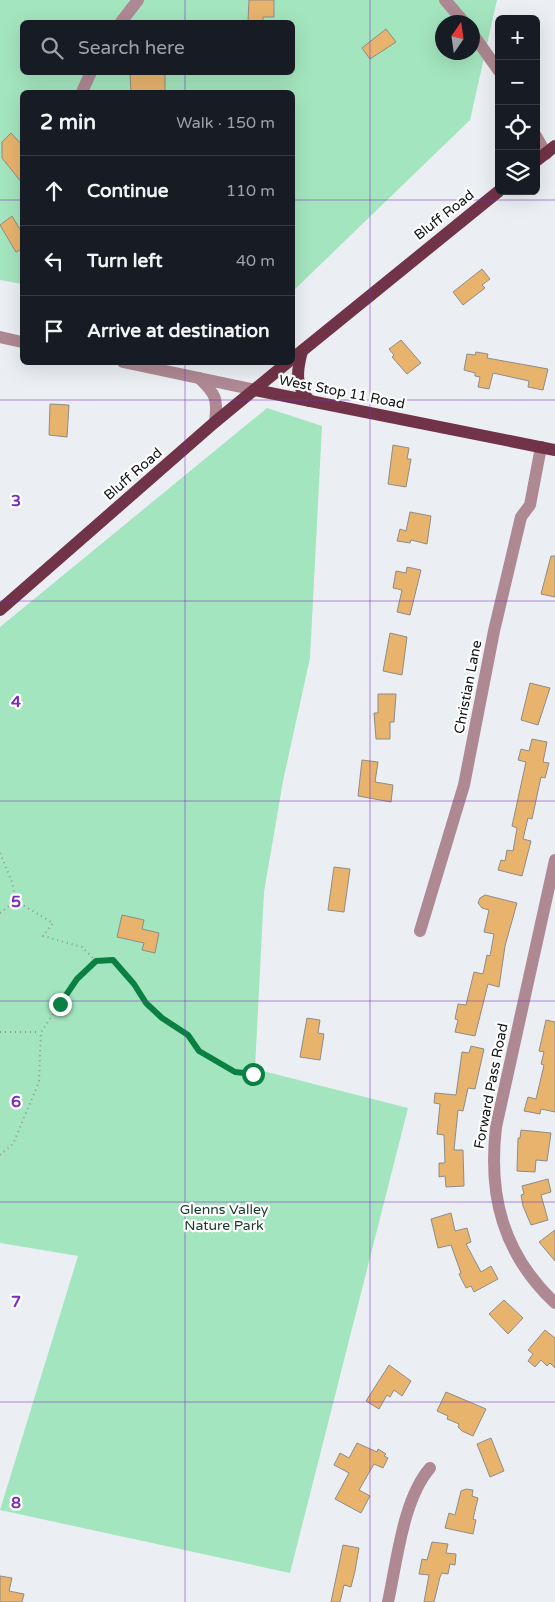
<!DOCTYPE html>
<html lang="en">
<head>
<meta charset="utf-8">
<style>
  :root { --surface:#171b24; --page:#20242c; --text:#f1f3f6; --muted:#9ea1a6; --line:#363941 }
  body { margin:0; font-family:"Varela Round",sans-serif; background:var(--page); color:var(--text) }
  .controls { position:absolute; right:15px; top:15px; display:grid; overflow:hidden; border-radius:8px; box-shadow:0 5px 20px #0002 }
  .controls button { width:45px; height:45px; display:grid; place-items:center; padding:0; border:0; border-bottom:1px solid var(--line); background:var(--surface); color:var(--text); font:25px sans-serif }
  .compass { position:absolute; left:435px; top:15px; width:45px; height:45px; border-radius:50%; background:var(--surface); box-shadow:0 5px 20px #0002; rotate:13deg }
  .stop { position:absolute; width:15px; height:15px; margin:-11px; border:4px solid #0b8043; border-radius:50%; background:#fff }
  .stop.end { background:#0b8043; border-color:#fff; box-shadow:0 1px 5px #0008 }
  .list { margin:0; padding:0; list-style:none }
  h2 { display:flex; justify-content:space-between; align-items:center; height:65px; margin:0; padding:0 20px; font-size:21px }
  h2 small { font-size:16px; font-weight:400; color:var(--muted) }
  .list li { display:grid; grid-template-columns:32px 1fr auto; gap:15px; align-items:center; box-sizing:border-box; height:70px; padding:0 20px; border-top:1px solid var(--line) }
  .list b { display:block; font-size:19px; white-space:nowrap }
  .list em { font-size:16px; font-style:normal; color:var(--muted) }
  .icon { flex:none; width:28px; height:28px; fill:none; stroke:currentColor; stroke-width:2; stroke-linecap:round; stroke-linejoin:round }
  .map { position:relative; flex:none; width:555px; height:1602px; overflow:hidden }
  .search { position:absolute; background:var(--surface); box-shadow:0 5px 20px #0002; left:20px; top:20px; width:275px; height:55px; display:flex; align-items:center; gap:12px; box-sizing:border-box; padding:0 18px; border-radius:8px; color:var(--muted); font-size:19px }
  .panel { position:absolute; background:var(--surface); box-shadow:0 5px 20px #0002; left:20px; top:90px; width:275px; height:275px; border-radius:8px }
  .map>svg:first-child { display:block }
  .green { fill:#a3e5be; fill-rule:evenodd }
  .building { fill:#e7b36d; stroke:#8f8c88 }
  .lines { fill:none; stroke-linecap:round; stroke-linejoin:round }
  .path { stroke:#939699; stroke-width:2; stroke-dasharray:1 4; stroke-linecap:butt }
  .minor { stroke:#ae8892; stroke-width:12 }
  .major { stroke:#713348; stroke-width:12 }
  .route { stroke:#0b8043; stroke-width:6 }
  .grid { fill:none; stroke:#7b2cbf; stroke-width:1; stroke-opacity:0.55 }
  .labels { text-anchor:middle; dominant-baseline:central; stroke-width:4.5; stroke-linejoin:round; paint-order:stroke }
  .street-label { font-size:14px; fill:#101112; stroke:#fff }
  .park-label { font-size:14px; fill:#153a27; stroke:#fff }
  .grid-label { font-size:16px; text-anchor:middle; font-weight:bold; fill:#7b2cbf; stroke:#fff; stroke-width:4.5; stroke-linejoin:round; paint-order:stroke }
</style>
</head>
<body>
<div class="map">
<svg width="555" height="1602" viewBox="0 0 555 1602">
  <rect width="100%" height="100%" fill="#ebeff3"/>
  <g class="green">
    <path d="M0 0H497L470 120 293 291 292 92H22V284L0 280ZM22 22H292V72H22ZM442 22H472V52H442Z"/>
    <polygon points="267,408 322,426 310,658 283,781 264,892 255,1069 408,1108 290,1573 0,1510 78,1256 0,1243 0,627"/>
  </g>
  <g class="building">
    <polygon points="249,0 274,0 274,17 263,17 263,22 248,22"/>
    <polygon points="386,29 396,42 370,59 362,48"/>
    <polygon points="146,72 165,72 165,91 131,92 130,75"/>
    <polygon points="11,133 22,145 22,183 2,158 2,142"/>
    <polygon points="12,216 22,233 22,249 16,252 0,225"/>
    <polygon points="482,269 490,279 482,285 485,288 463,305 453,292"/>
    <polygon points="401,340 421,363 407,374 392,357 394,355 389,349"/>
    <polygon points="476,352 488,354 487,358 548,369 543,390 528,387 529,381 493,373 489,389 478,387 480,377 475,376 475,373 464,370 467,354 475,355"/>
    <polygon points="50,404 69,405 67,437 49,435"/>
    <polygon points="393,445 409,448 407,459 411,459 406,487 388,484"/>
    <polygon points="410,512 431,516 427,544 411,540 410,543 397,541 400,529 406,531"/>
    <polygon points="551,556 555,556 555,597 541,594"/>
    <polygon points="407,567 421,570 410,615 397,612 402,590 393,588 396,571 406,573"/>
    <polygon points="390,633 407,637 402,675 383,671"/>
    <polygon points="530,683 550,688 538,725 521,720"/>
    <polygon points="378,694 396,694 394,722 390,722 390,739 376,739 374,713 378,713"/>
    <polygon points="532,739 547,742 543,762 549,763 545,778 541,777 532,819 528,818 523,839 531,841 522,876 498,870 501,860 505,861 507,850 513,851 517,828 512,826 526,762 518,760 521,749 529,751"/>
    <polygon points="362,760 378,762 375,782 393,785 391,802 358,796"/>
    <polygon points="334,867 350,869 344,912 328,910"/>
    <polygon points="485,895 517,903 505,946 499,987 488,984 475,1036 455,1032 458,1020 455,1019 458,1004 466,1005 474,972 483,974 487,955 490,956 494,934 484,932 489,910 482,908 478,903 480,898"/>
    <polygon points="122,915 144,920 142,929 159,933 155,953 142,950 144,943 117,937"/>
    <polygon points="307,1018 320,1020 318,1033 324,1034 320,1060 300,1057"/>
    <polygon points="546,1020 555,1022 555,1112 541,1109 540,1114 524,1111 528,1097 536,1099 544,1065 541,1064 544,1052 539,1051"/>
    <polygon points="471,1046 484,1049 475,1089 468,1088 463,1111 458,1110 454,1150 463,1150 464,1186 446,1187 445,1176 439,1177 439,1163 445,1163 444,1135 437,1134 440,1104 434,1103 435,1093 456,1095 462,1052 469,1053"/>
    <polygon points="521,1130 551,1133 547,1161 536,1160 535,1172 517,1171 518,1138 520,1138"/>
    <polygon points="548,1179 551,1192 541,1195 548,1220 531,1225 523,1206 521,1195 524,1194 522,1186"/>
    <polygon points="451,1213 455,1231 467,1228 471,1242 466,1244 481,1272 491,1266 498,1279 474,1292 471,1286 466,1288 459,1274 461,1273 451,1245 438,1248 431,1219"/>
    <polygon points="555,1230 555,1261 539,1242"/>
    <polygon points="504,1300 523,1318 508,1334 489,1314"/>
    <polygon points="545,1330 555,1338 555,1368 550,1363 547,1366 541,1360 535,1367 528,1361 533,1354 528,1350"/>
    <polygon points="389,1365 411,1381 402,1396 394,1390 390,1397 387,1395 379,1409 366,1401"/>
    <polygon points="446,1392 486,1409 473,1436 462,1431 458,1427 459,1424 447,1419 448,1416 437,1411"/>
    <polygon points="491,1438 504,1471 490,1477 477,1444"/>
    <polygon points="357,1443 377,1452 378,1449 386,1454 384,1456 388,1458 383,1468 374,1464 359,1490 370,1496 361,1513 335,1499 349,1473 334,1465 340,1453 349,1458"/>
    <polygon points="466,1489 473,1490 472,1496 478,1498 473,1519 476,1520 473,1534 445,1528 449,1513 455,1515 461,1491"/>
    <polygon points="432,1542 448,1544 446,1553 456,1554 455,1565 450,1564 448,1574 442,1573 440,1577 434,1602 424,1602 429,1575 419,1574 422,1559 427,1560"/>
    <polygon points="343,1545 359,1548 355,1571 351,1587 344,1585 340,1602 331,1602"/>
    <polygon points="0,1576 12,1578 9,1591 24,1594 22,1602 0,1602"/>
  </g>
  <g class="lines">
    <g class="path">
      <polyline points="0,853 12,882 16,901 53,923 43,936 82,947 96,961"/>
      <polyline points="0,913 16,901"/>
      <polyline points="0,1032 40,1032"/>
      <polyline points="0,1155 13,1144 39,1082 41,1032 77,979 96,961 113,960 134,983 146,1003 162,1018 188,1035 199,1051 235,1072 253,1074"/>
    </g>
    <g class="minor">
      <polyline points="445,0 464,22"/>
      <polyline points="121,22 138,0"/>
      <polyline points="472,33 499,71"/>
      <polyline points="82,92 91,72"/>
      <polyline points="536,136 546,154"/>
      <polyline points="0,337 22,342"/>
      <polyline points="123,362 255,390"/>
      <path d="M199 378C216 394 218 399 215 422"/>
      <path d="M555 860 496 1127C488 1196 503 1254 555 1303"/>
      <polyline points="420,931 464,785 494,631 521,517 530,505 541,447"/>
      <path d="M388 1602C397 1561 403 1499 430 1468"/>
    </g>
    <g class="major">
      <polyline points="536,161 555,146"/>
      <path d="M302 351C297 370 294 386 310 401"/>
      <polyline points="292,359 499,191"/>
      <polyline points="255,390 555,450"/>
      <polyline points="0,610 215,422 288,362"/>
    </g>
  </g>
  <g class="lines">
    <polyline class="route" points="60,1004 77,979 96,961 113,960 134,984 146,1003 162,1018 188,1035 199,1051 235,1072 253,1074"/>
  </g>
  <path class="grid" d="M185 0V22M370 0V1602M185 72V92M0 200H22M292 200H555M185 362V1602M0 400H555M0 601H555M0 801H555M0 1001H555M0 1202H555M0 1402H555"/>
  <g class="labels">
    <g class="street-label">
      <text transform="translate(444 215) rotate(-38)">Bluff Road</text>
      <text transform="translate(342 392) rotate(11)">West Stop 11 Road</text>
      <text transform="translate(133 474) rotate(-41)">Bluff Road</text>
      <text transform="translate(468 687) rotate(-79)">Christian Lane</text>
      <text transform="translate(491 1086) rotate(-79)">Forward Pass Road</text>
    </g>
    <g class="park-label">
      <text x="224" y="1209">Glenns Valley<tspan x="224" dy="16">Nature Park</tspan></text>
    </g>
  </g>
  <g class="grid-label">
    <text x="16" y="506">3</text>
    <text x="16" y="707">4</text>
    <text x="16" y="907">5</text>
    <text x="16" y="1107">6</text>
    <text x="16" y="1307">7</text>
    <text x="16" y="1508">8</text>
  </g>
</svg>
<div class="controls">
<button>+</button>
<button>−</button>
<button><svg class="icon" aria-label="locate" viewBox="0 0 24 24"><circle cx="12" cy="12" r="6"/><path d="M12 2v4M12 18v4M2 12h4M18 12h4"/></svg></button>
<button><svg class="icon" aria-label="layers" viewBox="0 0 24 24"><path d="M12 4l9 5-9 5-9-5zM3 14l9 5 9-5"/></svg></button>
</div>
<svg class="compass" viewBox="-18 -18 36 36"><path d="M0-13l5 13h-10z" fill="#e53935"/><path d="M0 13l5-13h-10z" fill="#9ea1a6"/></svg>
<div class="stop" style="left:253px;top:1074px"></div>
<div class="stop end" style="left:60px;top:1004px"></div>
<div class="search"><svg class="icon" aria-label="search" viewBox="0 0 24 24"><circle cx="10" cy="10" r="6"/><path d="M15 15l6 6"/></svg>Search here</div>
<section class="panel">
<h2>2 min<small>Walk · 150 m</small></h2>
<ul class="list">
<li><svg class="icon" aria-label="ahead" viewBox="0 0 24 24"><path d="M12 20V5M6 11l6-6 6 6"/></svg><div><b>Continue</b></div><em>110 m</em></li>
<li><svg class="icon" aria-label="left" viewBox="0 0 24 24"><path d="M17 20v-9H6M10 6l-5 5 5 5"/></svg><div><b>Turn left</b></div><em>40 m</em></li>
<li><svg class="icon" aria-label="arrive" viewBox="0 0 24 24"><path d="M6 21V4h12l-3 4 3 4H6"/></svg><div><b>Arrive at destination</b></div></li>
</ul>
</section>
</div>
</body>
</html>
